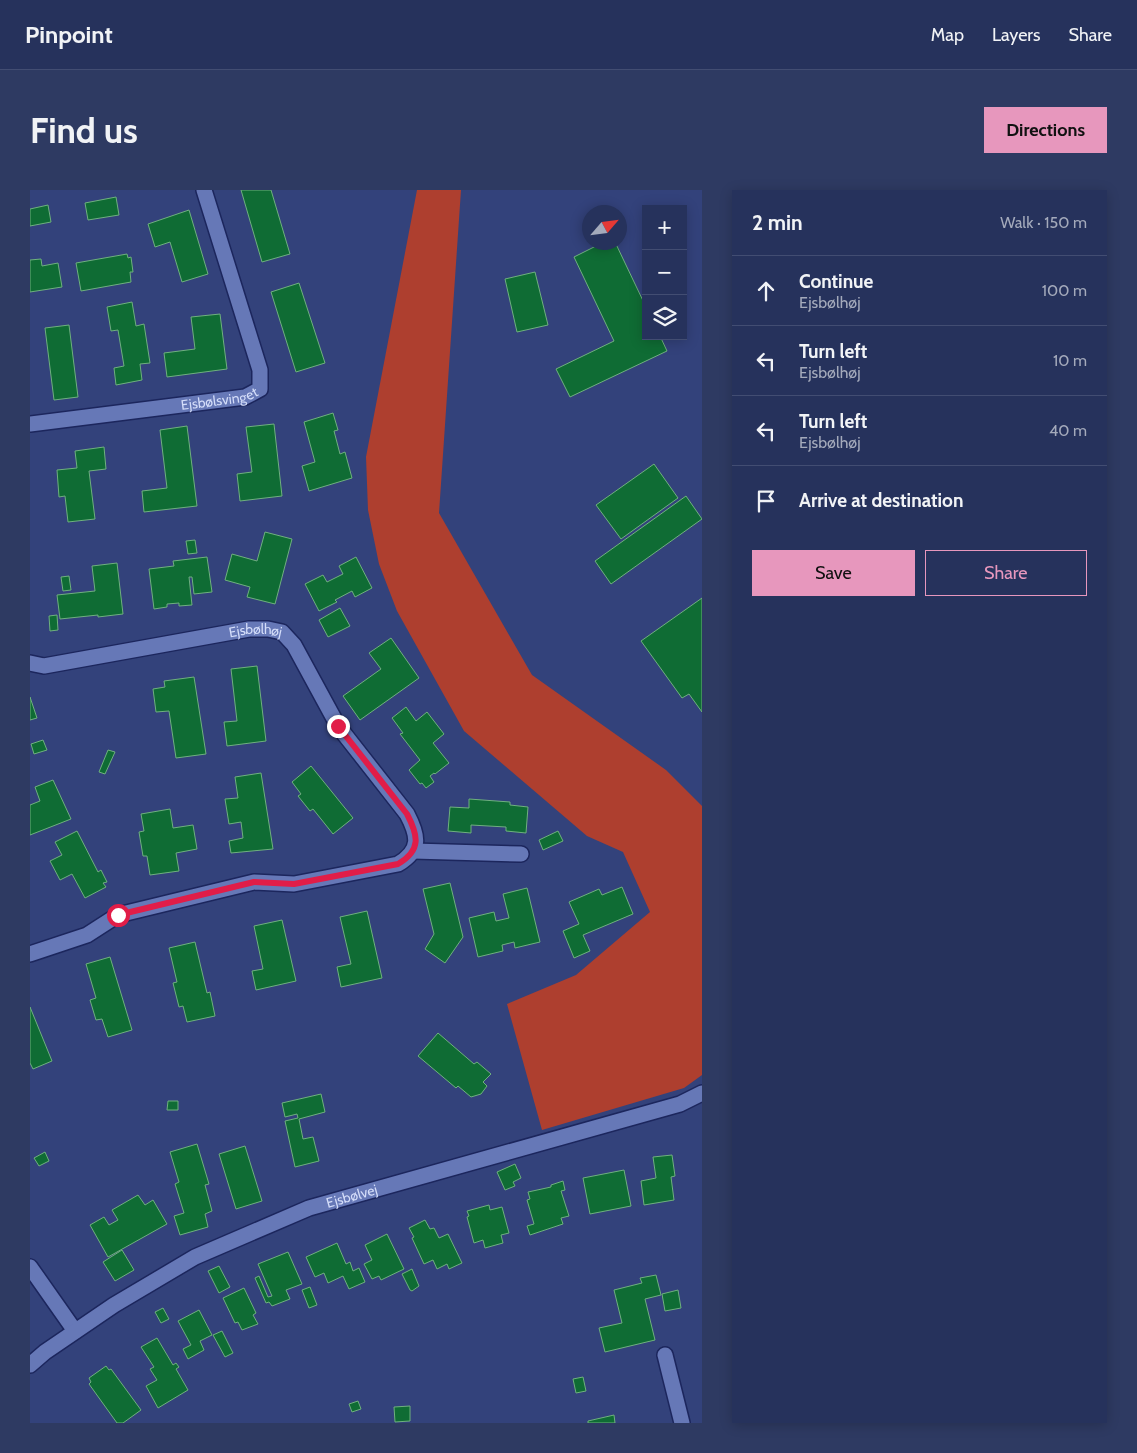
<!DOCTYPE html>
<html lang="en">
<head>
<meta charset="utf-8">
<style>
  :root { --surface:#26325c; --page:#2e3a62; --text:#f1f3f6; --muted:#a4aabb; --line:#424d72; --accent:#e797bd }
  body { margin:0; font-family:Cabin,sans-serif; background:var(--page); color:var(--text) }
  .controls { position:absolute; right:15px; top:15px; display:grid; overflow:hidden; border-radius:0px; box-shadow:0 2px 12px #0003 }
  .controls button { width:45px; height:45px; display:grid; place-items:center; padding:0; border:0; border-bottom:1px solid var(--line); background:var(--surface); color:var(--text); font:25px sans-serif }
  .compass { position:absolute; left:552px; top:15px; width:45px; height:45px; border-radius:50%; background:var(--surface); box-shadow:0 2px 12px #0003; rotate:62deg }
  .stop { position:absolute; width:15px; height:15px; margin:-11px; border:4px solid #e11d48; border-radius:50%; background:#fff }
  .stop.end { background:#e11d48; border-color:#fff; box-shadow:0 1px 5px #0008 }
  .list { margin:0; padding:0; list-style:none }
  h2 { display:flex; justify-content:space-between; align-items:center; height:65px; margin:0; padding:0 20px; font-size:21px }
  h2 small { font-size:16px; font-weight:400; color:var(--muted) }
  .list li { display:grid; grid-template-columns:32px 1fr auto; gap:15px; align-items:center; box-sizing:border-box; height:70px; padding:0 20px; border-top:1px solid var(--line) }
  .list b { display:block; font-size:19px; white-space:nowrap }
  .list p { margin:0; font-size:16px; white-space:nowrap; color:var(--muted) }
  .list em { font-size:16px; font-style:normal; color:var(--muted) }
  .actions { display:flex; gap:10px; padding:15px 20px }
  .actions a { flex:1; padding:11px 0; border:1px solid var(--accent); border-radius:0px; text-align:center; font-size:18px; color:var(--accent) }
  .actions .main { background:var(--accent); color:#111 }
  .icon { flex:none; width:28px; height:28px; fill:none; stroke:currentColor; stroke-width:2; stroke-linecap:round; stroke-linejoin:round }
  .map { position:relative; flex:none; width:672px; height:1233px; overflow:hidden; border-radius:0px }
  header { display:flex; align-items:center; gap:30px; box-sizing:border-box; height:70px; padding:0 25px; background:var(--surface); border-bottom:1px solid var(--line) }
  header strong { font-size:24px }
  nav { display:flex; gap:28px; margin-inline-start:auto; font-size:18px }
  .intro { display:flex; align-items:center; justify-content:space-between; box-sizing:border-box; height:120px; padding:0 30px }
  h1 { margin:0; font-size:35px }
  .button { padding:12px 22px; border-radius:0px; background:var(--accent); color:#111; font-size:18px; font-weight:700 }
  main { display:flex; gap:30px; padding:0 30px }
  aside { flex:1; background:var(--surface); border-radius:0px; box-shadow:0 2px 12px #0003 }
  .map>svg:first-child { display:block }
  .green { fill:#ae3f2f }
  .building { fill:#0f6c34; stroke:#6fb07f }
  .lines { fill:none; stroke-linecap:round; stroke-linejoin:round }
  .street-casing { stroke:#1c265d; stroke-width:18 }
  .street { stroke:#6678b7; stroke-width:15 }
  .route { stroke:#e11d48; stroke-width:6 }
  .labels { text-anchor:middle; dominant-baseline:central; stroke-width:4; stroke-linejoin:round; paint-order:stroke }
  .street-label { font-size:14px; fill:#d4ddf9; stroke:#242b46 }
</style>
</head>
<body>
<header>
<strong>Pinpoint</strong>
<nav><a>Map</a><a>Layers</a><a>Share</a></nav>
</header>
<div class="intro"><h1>Find us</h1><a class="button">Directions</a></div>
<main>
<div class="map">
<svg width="672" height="1233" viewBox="0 0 672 1233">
  <rect width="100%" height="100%" fill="#33427b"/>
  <polygon class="green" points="387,0 431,0 409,323 502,485 636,580 672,616 672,885 654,898 512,940 477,814 546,785 620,722 593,662 557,646 434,541 367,421 349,374 338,320 336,267"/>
  <g class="building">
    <polygon points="211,0 241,0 260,64 232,72"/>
    <polygon points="86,7 89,25 58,30 55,13"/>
    <polygon points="18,15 21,32 0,36 0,19"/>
    <polygon points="159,20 178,84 152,92 140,52 125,57 118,34"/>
    <polygon points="574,52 585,52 616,117 616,146 630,146 637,161 540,207 526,179 584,151 544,67"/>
    <polygon points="97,64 98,68 101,67 103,82 100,82 101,92 51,101 46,73"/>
    <polygon points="11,69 12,76 28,73 32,97 0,102 0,70"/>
    <polygon points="505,82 518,135 487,142 475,89"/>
    <polygon points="269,93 295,173 266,182 241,102"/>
    <polygon points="102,112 106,136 114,134 120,173 110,174 112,190 86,195 84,178 94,176 88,140 81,141 77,117"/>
    <polygon points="190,124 197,179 137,187 134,163 165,159 161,127"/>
    <polygon points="39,135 48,207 24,210 15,138"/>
    <polygon points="303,223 308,240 304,241 310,264 315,262 322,288 279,301 272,276 285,272 274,232"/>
    <polygon points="244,234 252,306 210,311 207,284 222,282 216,237"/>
    <polygon points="157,236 167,316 114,322 112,301 137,298 130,240"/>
    <polygon points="74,257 76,279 59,281 65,329 38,332 35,306 29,307 27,280 47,278 45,261"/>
    <polygon points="624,274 648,308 591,349 566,315"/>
    <polygon points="656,306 672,329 581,394 565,371"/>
    <polygon points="235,342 262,349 245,414 217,407 220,397 195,390 202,364 227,371"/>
    <polygon points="165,350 167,363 158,364 156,351"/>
    <polygon points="177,367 182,402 164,404 162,387 159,387 162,415 149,416 149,413 137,414 137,417 124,419 119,379 144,376 143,371"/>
    <polygon points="326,367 342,398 325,407 322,401 305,410 307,412 289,421 275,394 293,385 297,392 313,384 309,376"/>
    <polygon points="87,373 93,424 68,427 68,425 30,429 27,405 65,401 62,376"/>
    <polygon points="39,386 41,400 33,401 31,387"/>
    <polygon points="672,408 672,522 659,504 652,508 611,451"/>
    <polygon points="310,418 320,436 298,447 289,430"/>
    <polygon points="27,425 28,440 20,441 19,426"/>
    <polygon points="361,448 389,488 330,530 313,506 351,479 339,463"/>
    <polygon points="227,476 236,551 197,556 194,532 207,531 201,479"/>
    <polygon points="164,487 176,564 146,568 139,521 126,522 123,499 135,497 134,491"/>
    <polygon points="0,507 7,528 0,530"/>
    <polygon points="376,517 386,531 397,522 414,544 403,553 419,573 405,584 404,583 400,586 404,592 396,598 392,593 390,594 379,580 390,570 370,544 373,543 362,528"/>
    <polygon points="13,550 17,560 4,564 1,554"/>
    <polygon points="78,560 85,562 75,584 69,582"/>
    <polygon points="281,576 323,628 303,644 283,619 280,621 268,606 271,604 262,592"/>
    <polygon points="231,583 243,659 201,663 199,651 213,648 211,632 199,634 195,609 208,608 205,587"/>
    <polygon points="23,590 41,629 0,645 0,615 10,611 5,597"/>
    <polygon points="439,609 480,612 480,615 498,617 496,643 476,641 476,637 441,635 441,643 418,641 420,617 439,618"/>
    <polygon points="140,619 143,638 163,635 167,659 146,663 149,681 120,685 117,666 113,666 109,642 114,641 111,624"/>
    <polygon points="47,641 68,682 71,680 77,692 73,693 76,697 55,708 42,684 30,690 20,671 32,665 25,652"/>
    <polygon points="528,641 533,651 513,660 509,650"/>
    <polygon points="420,693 433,747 415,773 395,759 404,744 393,699"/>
    <polygon points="592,697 603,724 553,745 560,761 544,768 533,741 549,734 539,712 569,699 572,705"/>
    <polygon points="497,698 510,752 485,758 484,752 472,755 473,761 448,767 439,728 464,722 466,731 479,728 473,704"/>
    <polygon points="337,721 352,788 311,797 307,777 321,774 310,727"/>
    <polygon points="252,730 266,791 226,800 222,781 233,779 224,736"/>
    <polygon points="165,752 177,803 180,802 185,826 157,832 153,816 149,817 143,793 147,792 139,758"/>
    <polygon points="80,767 102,840 78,847 72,829 66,830 60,810 66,808 56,774"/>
    <polygon points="0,817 22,871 3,879 0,873"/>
    <polygon points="408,843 444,874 447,872 461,884 453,892 457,896 451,904 441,907 428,896 426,898 388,866"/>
    <polygon points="291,904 295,922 269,929 273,949 283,947 289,971 265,977 255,931 268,928 267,924 255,927 252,913"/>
    <polygon points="138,911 148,911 148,920 137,920"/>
    <polygon points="167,954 179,994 175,995 182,1021 175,1024 178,1037 150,1045 144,1026 154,1023 145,994 149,992 140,962"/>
    <polygon points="215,956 232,1011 206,1019 189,964"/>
    <polygon points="15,962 19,971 9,976 4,968"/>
    <polygon points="642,965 645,986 641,987 644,1010 614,1015 611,991 626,988 623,967"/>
    <polygon points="485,974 491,988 483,992 485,996 475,1000 467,982"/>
    <polygon points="594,980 601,1016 560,1024 553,988"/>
    <polygon points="533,991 535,1000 531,1001 539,1026 531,1028 533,1034 500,1045 497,1036 504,1034 497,1010 500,1009 498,1002 521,997 521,995"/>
    <polygon points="108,1005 115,1015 123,1010 137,1034 78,1067 60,1035 74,1027 79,1035 88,1030 82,1020"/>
    <polygon points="459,1015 460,1020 472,1017 479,1043 471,1045 473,1053 455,1058 453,1050 444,1053 437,1027 439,1026 437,1021"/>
    <polygon points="395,1030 400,1039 404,1038 409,1048 418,1044 432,1073 419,1079 417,1074 407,1079 403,1070 394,1074 382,1048 384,1047 379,1038"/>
    <polygon points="357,1044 374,1079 351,1090 349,1086 342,1089 334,1074 342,1070 335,1055"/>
    <polygon points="307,1053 316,1074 320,1072 323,1081 329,1078 335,1092 319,1099 313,1086 298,1093 294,1083 285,1087 276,1067"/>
    <polygon points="92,1060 104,1080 85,1091 73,1072"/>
    <polygon points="258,1062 272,1094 256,1100 260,1109 242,1116 239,1112 236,1113 225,1088 229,1086 238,1107 242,1106 228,1074"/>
    <polygon points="189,1076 200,1097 189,1103 178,1081"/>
    <polygon points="382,1079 389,1096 382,1101 380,1100 372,1084"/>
    <polygon points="626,1085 631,1105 615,1109 625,1150 575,1162 569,1138 592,1133 584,1100 612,1093 610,1088"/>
    <polygon points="280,1097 287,1115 279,1118 272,1100"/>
    <polygon points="214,1098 226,1123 223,1125 228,1134 212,1140 208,1132 205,1133 193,1108"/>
    <polygon points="648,1100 651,1118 635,1121 632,1104"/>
    <polygon points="133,1118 139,1129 131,1133 125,1122"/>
    <polygon points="169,1120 182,1145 170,1151 174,1160 158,1169 153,1159 161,1155 148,1131"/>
    <polygon points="192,1141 203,1163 195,1167 183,1145"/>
    <polygon points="127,1148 143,1175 146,1173 149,1177 146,1179 158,1200 128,1218 116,1196 127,1190 120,1179 124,1177 111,1157"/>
    <polygon points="76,1176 79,1180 81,1179 111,1220 93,1233 87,1233 59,1194 61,1192 59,1188"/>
    <polygon points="553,1187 556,1201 546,1203 543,1189"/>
    <polygon points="328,1211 331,1219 322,1222 319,1214"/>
    <polygon points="380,1216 380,1231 365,1232 364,1217"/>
    <polygon points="584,1225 585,1233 558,1233 558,1231"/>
  </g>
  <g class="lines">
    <defs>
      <g id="street">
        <path id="s1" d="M0 234 215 207 230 199V180L174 0"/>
        <path id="s2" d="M0 473 14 476 219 439H238L252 442 264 455 308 536 377 624C388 645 392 660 368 674L264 694 224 692 88 725 57 745 0 764"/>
        <polyline points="383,661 491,664"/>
        <polyline points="0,1077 45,1141"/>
        <polyline points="635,1165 652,1233"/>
        <path id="s3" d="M0 1175 15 1162 84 1115 165 1067 279 1018 650 914 672 903"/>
      </g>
    </defs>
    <use href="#street" class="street-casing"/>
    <use href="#street" class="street"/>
  </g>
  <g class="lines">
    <path class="route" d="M88 725 224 692 264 694 368 674C392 660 388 645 377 624L308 536"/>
  </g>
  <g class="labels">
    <g class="street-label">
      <text stroke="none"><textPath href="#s1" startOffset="191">Ejsbølsvinget</textPath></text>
      <text stroke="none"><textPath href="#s2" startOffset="229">Ejsbølhøj</textPath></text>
      <text stroke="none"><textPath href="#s3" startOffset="366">Ejsbølvej</textPath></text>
    </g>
  </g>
</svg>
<div class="controls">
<button>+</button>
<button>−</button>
<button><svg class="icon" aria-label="layers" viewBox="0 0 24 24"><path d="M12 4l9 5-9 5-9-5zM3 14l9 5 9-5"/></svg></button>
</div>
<svg class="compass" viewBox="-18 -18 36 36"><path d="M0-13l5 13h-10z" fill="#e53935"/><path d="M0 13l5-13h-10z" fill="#a4aabb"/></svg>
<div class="stop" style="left:88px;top:725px"></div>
<div class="stop end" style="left:308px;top:536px"></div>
</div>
<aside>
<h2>2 min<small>Walk · 150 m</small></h2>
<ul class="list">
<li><svg class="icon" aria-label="ahead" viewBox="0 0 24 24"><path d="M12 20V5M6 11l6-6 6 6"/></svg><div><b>Continue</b><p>Ejsbølhøj</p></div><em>100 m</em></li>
<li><svg class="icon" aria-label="left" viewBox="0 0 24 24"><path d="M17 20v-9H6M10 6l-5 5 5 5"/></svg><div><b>Turn left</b><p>Ejsbølhøj</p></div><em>10 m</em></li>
<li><svg class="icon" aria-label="left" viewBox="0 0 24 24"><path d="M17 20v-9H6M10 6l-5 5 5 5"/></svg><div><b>Turn left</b><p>Ejsbølhøj</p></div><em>40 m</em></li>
<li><svg class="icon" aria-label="arrive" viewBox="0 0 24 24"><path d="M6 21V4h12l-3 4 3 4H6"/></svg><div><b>Arrive at destination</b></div></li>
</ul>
<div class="actions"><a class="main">Save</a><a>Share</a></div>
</aside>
</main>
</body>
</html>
